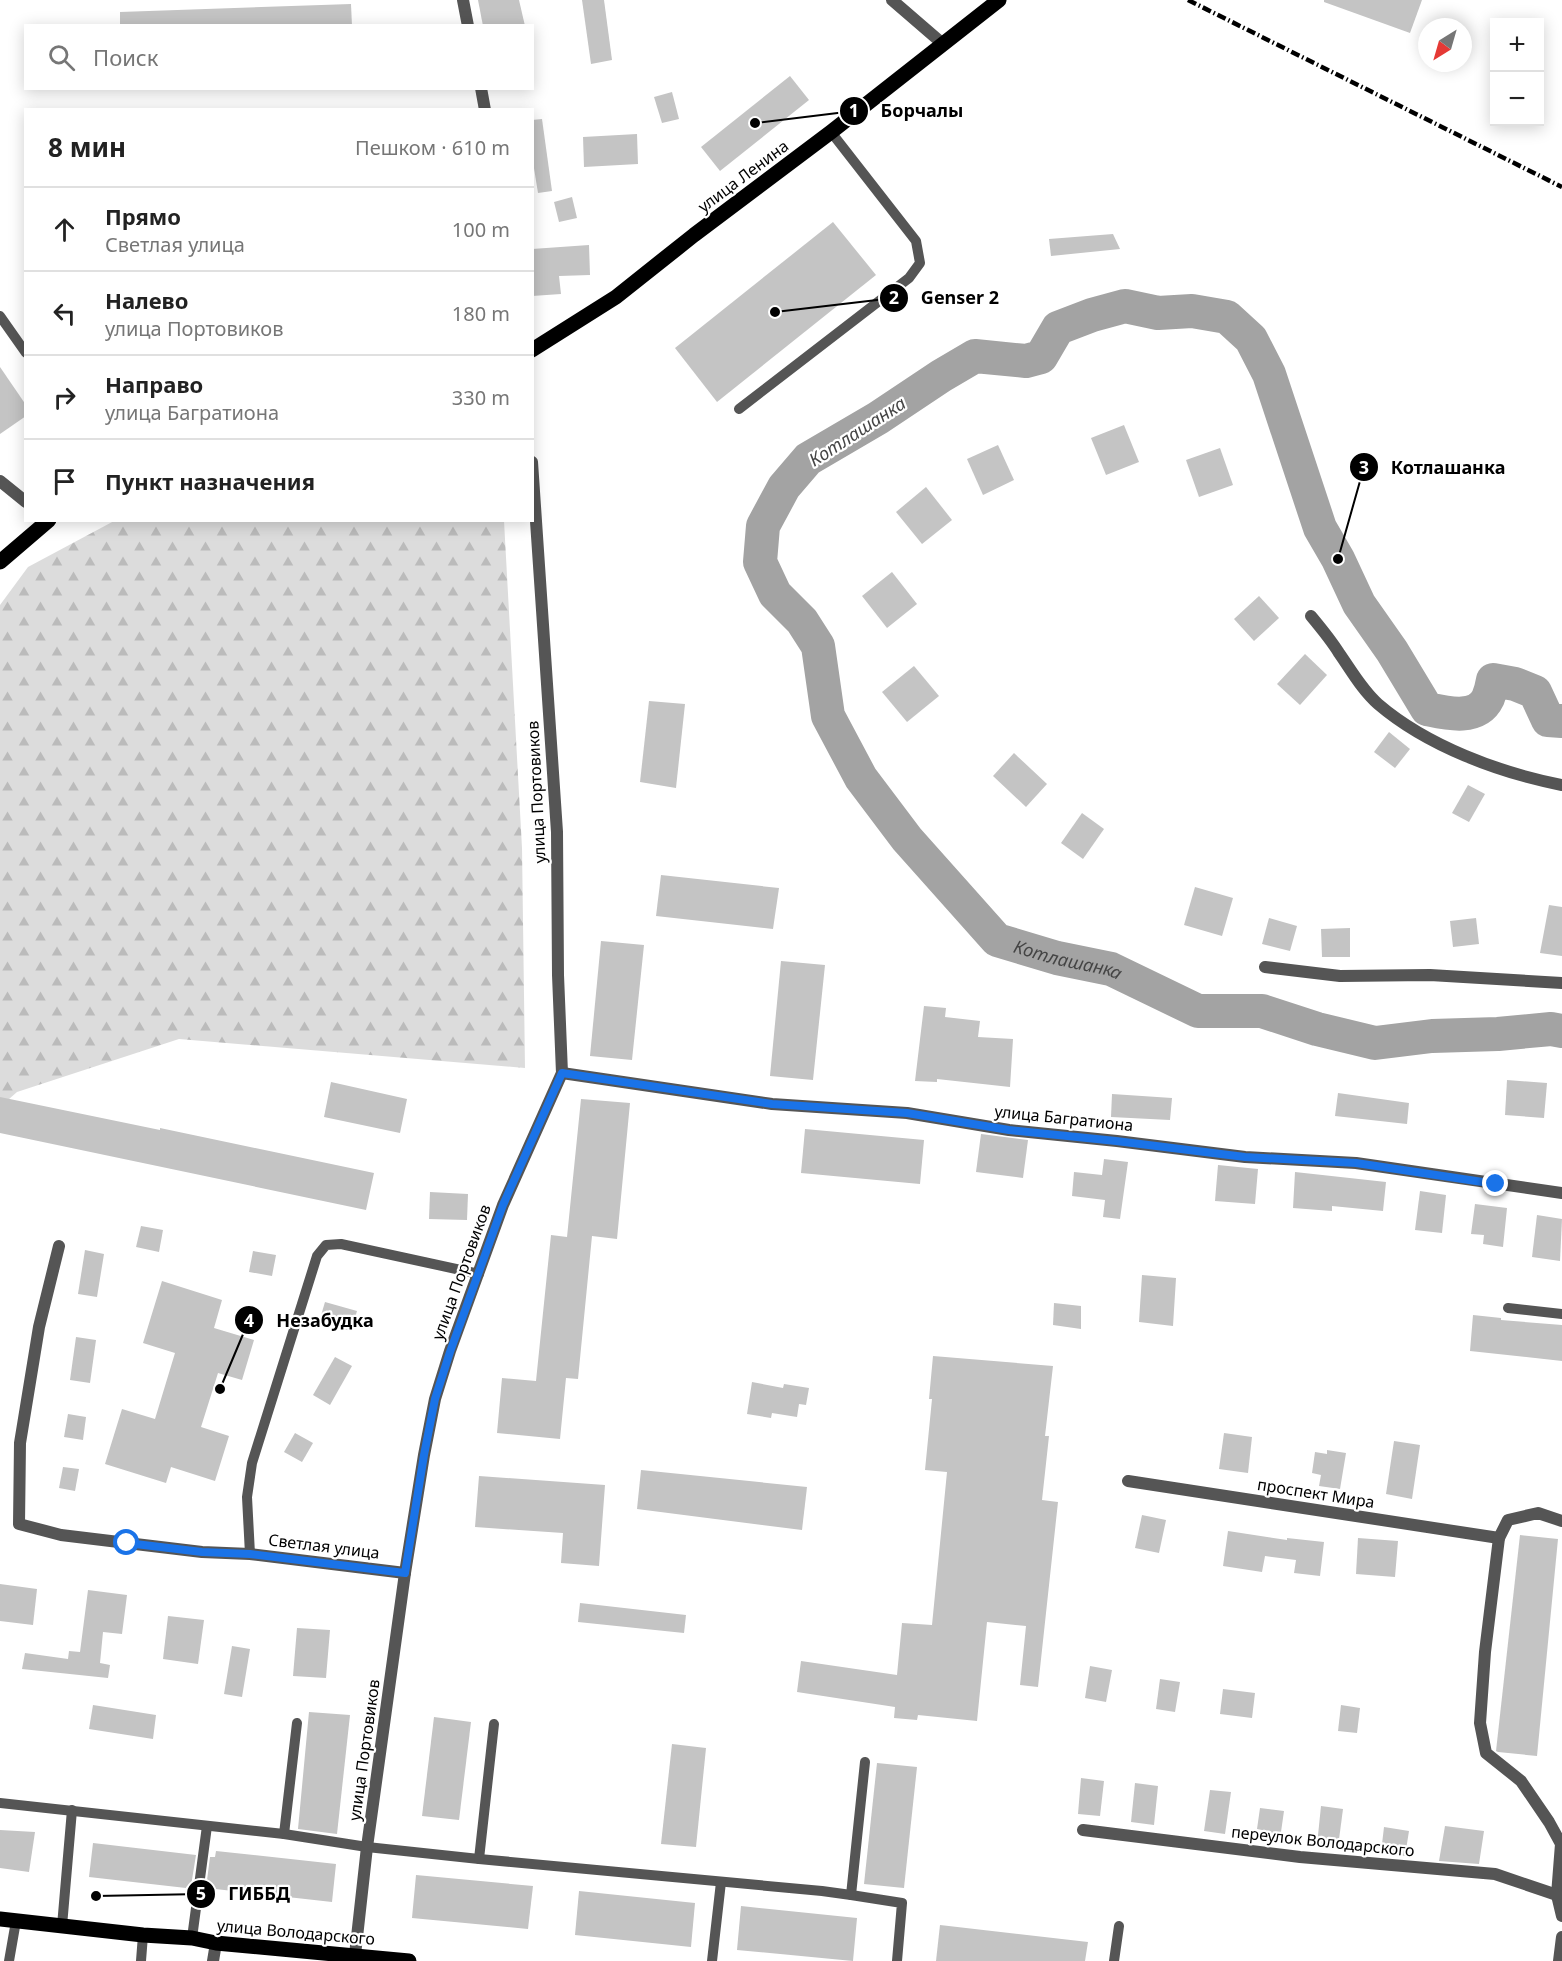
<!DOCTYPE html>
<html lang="ru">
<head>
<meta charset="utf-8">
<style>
  :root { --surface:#fff; --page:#f6f6f6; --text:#222; --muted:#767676; --line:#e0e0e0 }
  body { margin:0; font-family:"Noto Sans",sans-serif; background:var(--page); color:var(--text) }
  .controls { position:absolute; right:18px; top:18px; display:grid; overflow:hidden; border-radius:0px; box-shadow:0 3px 15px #0003 }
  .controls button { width:54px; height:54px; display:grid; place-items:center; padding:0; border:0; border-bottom:2px solid var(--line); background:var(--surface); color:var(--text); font:30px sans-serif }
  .compass { position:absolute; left:1418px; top:18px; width:54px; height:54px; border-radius:50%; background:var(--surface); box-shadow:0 3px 15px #0003; rotate:217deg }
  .stop { position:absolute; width:18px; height:18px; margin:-14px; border:4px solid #1a73e8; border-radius:50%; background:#fff }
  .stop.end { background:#1a73e8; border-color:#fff; box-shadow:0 2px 6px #0008 }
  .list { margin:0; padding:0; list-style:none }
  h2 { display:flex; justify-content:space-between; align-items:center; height:78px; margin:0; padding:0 24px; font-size:26px }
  h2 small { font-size:20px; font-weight:400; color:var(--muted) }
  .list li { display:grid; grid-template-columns:39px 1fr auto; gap:18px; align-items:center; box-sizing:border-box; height:84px; padding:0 24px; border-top:2px solid var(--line) }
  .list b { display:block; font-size:22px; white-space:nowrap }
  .list p { margin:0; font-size:20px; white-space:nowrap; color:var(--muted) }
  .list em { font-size:20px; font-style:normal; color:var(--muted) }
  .icon { flex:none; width:33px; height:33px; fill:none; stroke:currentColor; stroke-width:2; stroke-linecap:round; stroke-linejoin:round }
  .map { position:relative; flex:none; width:1562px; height:1961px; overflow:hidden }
  .search { position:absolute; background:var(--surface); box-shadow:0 3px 15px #0003; left:24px; top:24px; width:510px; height:66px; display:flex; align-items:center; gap:15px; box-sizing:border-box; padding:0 21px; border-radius:0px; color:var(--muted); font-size:22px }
  .panel { position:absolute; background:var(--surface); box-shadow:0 3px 15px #0003; left:24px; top:108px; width:510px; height:414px; border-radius:0px }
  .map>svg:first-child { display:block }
  .forest { fill:url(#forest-firs) }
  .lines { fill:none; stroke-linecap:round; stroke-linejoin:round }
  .river { stroke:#a3a3a3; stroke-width:34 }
  .building { fill:#c4c4c4 }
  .service { stroke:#555; stroke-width:10 }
  .minor { stroke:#555; stroke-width:12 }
  .primary { stroke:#000; stroke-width:15 }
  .rail { stroke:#000; stroke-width:4.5; stroke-dasharray:9 3 1.5 3; stroke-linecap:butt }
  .route { stroke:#1a73e8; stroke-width:8 }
  .labels { text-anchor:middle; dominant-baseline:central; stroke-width:4.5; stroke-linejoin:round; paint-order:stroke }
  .street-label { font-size:16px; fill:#000; stroke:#fff }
  .water-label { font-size:18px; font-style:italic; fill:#444; stroke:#fff }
  .leader { fill:none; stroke:#000; stroke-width:2 }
  .callout-dot { fill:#000; stroke:#fff; stroke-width:2 }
  .mark-label { font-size:18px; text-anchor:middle; font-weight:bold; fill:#fff }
  .callout-label { font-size:18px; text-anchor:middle; font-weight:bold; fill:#000; stroke:#fff; stroke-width:4.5; stroke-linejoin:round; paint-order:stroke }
</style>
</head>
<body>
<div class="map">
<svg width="1562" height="1961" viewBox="0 0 1562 1961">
  <defs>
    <pattern id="forest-firs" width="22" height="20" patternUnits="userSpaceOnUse" patternTransform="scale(1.5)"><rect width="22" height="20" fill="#dcdcdc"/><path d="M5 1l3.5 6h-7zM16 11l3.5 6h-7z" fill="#bbb"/></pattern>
  </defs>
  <rect width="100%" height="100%" fill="#fff"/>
  <polygon class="forest" points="114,521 504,521 522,848 525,1068 179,1039 17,1092 0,1107 0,605 28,567"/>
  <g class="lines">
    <path class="river" id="s1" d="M1562 721 1548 720 1535 692 1515 684 1493 680C1492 686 1490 693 1488 698 1477 721 1446 713 1427 709L1392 651 1359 604 1338 559 1320 528 1269 374 1251 339 1227 317 1192 311 1158 313 1125 306 1092 315 1058 328 1041 357 1026 361 975 356 941 376 878 418 808 459 784 487 763 526 760 562 775 594 802 621 818 646 828 716 861 778 907 839 997 940 1057 958 1111 969 1198 1011H1262L1317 1029 1375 1043 1432 1036 1498 1034 1551 1029 1562 1031"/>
  </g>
  <g class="building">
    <polygon points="478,0 519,0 525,26 483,26"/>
    <polygon points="582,0 604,0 612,60 591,64"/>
    <polygon points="1324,0 1422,0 1410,33 1324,2"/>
    <polygon points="351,4 352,26 120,26 120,12"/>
    <polygon points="790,76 809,100 720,171 701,147"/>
    <polygon points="672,92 679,119 662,123 654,97"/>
    <polygon points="542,119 552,191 538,193 532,156 532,120"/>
    <polygon points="637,134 638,164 584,167 583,137"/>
    <polygon points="572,197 577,218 559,222 554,202"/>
    <polygon points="833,222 876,275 717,402 675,348"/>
    <polygon points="1113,234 1120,249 1051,256 1049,239"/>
    <polygon points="589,245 590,275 559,276 561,294 532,296 532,249"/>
    <polygon points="0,367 26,405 26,416 0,434"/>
    <polygon points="1124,425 1139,462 1106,475 1091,438"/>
    <polygon points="998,445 1014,480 983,495 967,459"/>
    <polygon points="1220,448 1233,485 1199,497 1186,460"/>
    <polygon points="926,487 952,520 922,544 896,512"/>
    <polygon points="892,572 917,604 887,628 862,596"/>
    <polygon points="1259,596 1279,618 1254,641 1234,619"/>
    <polygon points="1305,654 1327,675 1300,705 1277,684"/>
    <polygon points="914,666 939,696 907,722 882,692"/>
    <polygon points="649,701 685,704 676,788 640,782"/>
    <polygon points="1389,732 1410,749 1395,768 1374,752"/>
    <polygon points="1014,753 1047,784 1026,807 993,776"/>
    <polygon points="1468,785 1485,794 1469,822 1452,813"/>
    <polygon points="1082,813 1104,829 1083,859 1061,843"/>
    <polygon points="661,875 779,888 773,929 656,916"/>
    <polygon points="1195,887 1233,898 1222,936 1184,925"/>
    <polygon points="1549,905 1562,907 1562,956 1540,953"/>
    <polygon points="1269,918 1297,926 1290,951 1262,944"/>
    <polygon points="1476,918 1479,944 1453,947 1450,921"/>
    <polygon points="1350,928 1350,957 1322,957 1321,929"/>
    <polygon points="601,941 644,945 632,1060 590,1056"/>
    <polygon points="781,961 825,965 813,1080 770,1076"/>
    <polygon points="924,1006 946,1008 945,1017 980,1021 978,1037 1013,1039 1010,1087 937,1079 937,1082 915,1081"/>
    <polygon points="1507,1080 1547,1083 1544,1118 1505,1115"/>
    <polygon points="331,1082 407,1099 400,1133 324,1117"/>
    <polygon points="1338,1093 1409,1103 1407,1124 1335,1116"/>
    <polygon points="1112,1094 1172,1098 1170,1120 1111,1117"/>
    <polygon points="0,1097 160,1130 160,1128 374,1173 366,1210 0,1133"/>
    <polygon points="581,1099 630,1103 617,1239 592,1236 578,1379 566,1378 560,1439 497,1433 502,1378 536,1381 551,1235 567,1237"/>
    <polygon points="805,1129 924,1140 920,1184 801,1173"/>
    <polygon points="981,1134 1028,1140 1023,1178 976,1172"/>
    <polygon points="1104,1159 1128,1162 1120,1219 1103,1217 1105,1200 1072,1196 1074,1172 1102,1175"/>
    <polygon points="1218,1165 1258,1169 1255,1204 1215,1201"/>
    <polygon points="1295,1172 1386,1182 1383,1211 1332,1206 1332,1211 1293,1208"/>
    <polygon points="1420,1191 1446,1195 1442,1233 1415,1230"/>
    <polygon points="430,1192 468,1194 467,1220 429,1219"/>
    <polygon points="1475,1204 1507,1208 1503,1247 1483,1244 1484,1235 1471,1234"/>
    <polygon points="1537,1215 1562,1219 1560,1261 1532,1257"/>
    <polygon points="141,1226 163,1230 159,1252 136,1247"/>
    <polygon points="85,1250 104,1254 97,1297 78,1294"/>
    <polygon points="253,1251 276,1255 272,1276 249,1272"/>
    <polygon points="1142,1275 1176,1278 1173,1326 1139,1322"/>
    <polygon points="162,1281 222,1300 214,1328 254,1340 242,1380 218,1373 201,1427 229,1436 215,1481 171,1467 166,1483 105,1464 122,1409 155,1419 175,1353 143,1343"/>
    <polygon points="325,1302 357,1311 351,1331 319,1322"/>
    <polygon points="1054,1303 1081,1306 1081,1329 1053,1325"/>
    <polygon points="1473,1315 1501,1318 1501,1320 1562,1325 1562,1361 1470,1351"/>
    <polygon points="76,1337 96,1340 90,1383 70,1380"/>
    <polygon points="933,1356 1053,1366 1045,1436 1049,1436 1042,1500 1058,1502 1038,1687 1020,1685 1026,1626 987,1622 977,1721 918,1715 917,1720 894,1718 895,1707 797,1692 801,1661 897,1675 902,1623 932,1625 947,1472 925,1470 932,1399 929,1399"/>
    <polygon points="335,1357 352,1366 330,1405 313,1395"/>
    <polygon points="752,1382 783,1388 784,1384 809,1388 806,1405 799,1404 797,1417 772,1413 771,1418 747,1414"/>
    <polygon points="68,1414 86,1417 83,1440 64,1437"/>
    <polygon points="295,1433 313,1443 302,1462 284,1452"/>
    <polygon points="1224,1433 1252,1437 1248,1473 1219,1469"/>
    <polygon points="1394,1441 1420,1445 1412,1499 1386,1494"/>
    <polygon points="1327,1450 1346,1453 1340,1489 1319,1486 1321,1475 1312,1473 1315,1452 1327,1454"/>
    <polygon points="63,1467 79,1469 75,1491 59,1488"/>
    <polygon points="641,1470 807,1487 802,1530 637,1509"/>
    <polygon points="479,1476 605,1485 599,1566 561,1563 563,1533 475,1527"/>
    <polygon points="1142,1515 1166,1520 1159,1553 1135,1548"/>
    <polygon points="1228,1531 1287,1540 1287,1538 1324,1542 1320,1576 1294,1573 1296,1560 1265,1556 1262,1572 1223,1566"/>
    <polygon points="1520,1535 1558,1539 1537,1756 1498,1752 1496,1751"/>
    <polygon points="1358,1538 1398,1541 1395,1577 1356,1574"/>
    <polygon points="0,1584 37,1589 33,1625 0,1621"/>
    <polygon points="88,1590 127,1595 122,1634 103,1632 100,1663 110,1665 108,1678 22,1669 25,1653 68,1659 69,1651 80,1652"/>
    <polygon points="580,1603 686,1615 684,1633 578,1622"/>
    <polygon points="168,1616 204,1620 198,1664 163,1659"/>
    <polygon points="297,1628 330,1630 326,1678 293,1676"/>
    <polygon points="232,1646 250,1649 242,1697 224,1694"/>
    <polygon points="1090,1666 1112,1670 1106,1702 1085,1698"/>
    <polygon points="1160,1679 1180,1682 1175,1712 1156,1709"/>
    <polygon points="1223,1689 1255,1693 1252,1718 1220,1714"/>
    <polygon points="93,1705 156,1715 153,1739 89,1729"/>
    <polygon points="1341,1705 1360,1708 1357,1733 1338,1731"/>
    <polygon points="309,1712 350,1715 337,1834 298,1829"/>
    <polygon points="434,1717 471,1722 459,1820 422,1816"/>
    <polygon points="672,1744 706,1748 696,1847 661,1844"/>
    <polygon points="877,1763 917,1767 904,1888 864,1884"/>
    <polygon points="1081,1778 1104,1781 1100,1816 1078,1814"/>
    <polygon points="1135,1783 1158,1786 1154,1825 1131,1822"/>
    <polygon points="1210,1790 1231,1792 1225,1834 1204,1831"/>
    <polygon points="1321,1806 1343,1809 1338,1847 1317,1845"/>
    <polygon points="1260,1808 1284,1811 1280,1839 1261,1836 1262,1830 1257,1829"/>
    <polygon points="1445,1826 1484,1831 1479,1864 1439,1861"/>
    <polygon points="1384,1827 1409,1831 1405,1856 1386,1853 1387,1845 1382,1844"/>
    <polygon points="0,1830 35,1832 29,1872 0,1868"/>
    <polygon points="93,1843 196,1855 191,1886 187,1886 186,1888 89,1877"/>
    <polygon points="216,1851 336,1864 332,1902 206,1888 210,1857 215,1857"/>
    <polygon points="416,1875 533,1886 528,1929 412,1918"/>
    <polygon points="579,1891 695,1903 691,1947 575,1935"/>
    <polygon points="741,1906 857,1918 853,1961 737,1950"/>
    <polygon points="940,1925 1088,1942 1085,1961 936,1961"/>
  </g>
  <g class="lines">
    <g class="service">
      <polyline points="0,316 26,353"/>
      <polyline points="739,409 909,278 920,263 916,241 831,132"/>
      <polyline points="1508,1308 1562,1314"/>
      <polyline points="250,1554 247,1497 252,1463 317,1256 326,1245 341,1244 479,1274"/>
      <polyline points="865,1762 851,1895 902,1903 897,1961"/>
      <polyline points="0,1803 284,1834 367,1847 479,1859 822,1891 851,1895"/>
      <polyline points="284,1834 297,1723"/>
      <polyline points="479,1859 494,1724"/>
      <polyline points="62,1926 72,1810"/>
      <polyline points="192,1938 207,1826"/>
      <polyline points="9,1961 16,1921"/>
      <polyline points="141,1961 143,1935"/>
      <polyline points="712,1961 721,1882"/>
      <polyline points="1114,1961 1119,1926"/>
    </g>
    <g class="minor">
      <polyline points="463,0 468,26"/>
      <polyline points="892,0 943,44"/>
      <polyline points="481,88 485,110"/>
      <polyline points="0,481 26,502"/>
      <path d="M1311 616C1321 628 1331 640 1339 653 1351 670 1362 690 1378 704 1427 746 1500 773 1562 785"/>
      <polyline points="1265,967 1340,976 1430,975 1562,983"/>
      <polyline points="562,1073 772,1104 907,1113 1009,1130 1117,1141 1245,1157 1356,1163 1562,1193"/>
      <polyline points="59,1246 39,1327 20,1443 19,1524 61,1535 127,1543 202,1552 250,1554 405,1573"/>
      <polyline points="1128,1481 1499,1538"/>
      <polyline points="1562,1521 1538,1513 1508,1520 1499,1538 1485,1652 1480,1723 1486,1753 1521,1781 1549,1822 1561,1844 1557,1895 1562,1916"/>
      <polyline points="1083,1830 1300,1857 1495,1874 1557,1895"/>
      <polyline points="355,1955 367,1847 405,1573 424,1455 435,1399 450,1351 503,1205 562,1073 558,975 557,832 532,462"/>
      <polyline points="213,1961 216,1943"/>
      <polyline points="1559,1961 1562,1937"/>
    </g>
    <g class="primary">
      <polyline points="532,350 616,297 694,235 831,132 999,0"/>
      <polyline points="0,562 49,520"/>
      <polyline points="0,1919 143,1935 192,1938 216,1943 409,1961"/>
    </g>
    <polyline class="rail" points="1188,0 1562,187"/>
  </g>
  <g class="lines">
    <polyline class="route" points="127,1543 202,1552 250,1554 405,1573 424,1455 435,1399 450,1352 503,1205 562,1073 772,1104 907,1113 1009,1130 1116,1141 1245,1157 1356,1163 1496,1184"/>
  </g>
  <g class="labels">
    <g class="street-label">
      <text transform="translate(743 176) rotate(-37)">улица Ленина</text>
      <text transform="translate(536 792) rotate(-93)">улица Портовиков</text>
      <text transform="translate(1064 1118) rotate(6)">улица Багратиона</text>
      <text transform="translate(461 1272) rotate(-70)">улица Портовиков</text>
      <text transform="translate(1316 1493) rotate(9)">проспект Мира</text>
      <text transform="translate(324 1546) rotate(7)">Светлая улица</text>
      <text transform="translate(364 1750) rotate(-82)">улица Портовиков</text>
      <text transform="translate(1323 1841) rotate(6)">переулок Володарского</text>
      <text transform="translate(296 1932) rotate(5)">улица Володарского</text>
    </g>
    <g class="water-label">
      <text transform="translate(857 431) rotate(-33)">Котлашанка</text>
      <text stroke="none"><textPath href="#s1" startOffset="1737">Котлашанка</textPath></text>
    </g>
  </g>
  <path class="leader" d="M755 123L854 111M775 312L894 298M1338 559L1364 467M220 1389L249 1320M96 1896L201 1894"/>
  <g class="callout-dot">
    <circle cx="755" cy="123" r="6"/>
    <circle cx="775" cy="312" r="6"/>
    <circle cx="1338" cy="559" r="6"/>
    <circle cx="220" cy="1389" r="6"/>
    <circle cx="96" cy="1896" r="6"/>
    <circle cx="854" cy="111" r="15"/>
    <circle cx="894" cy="298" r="15"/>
    <circle cx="1364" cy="467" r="15"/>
    <circle cx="249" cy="1320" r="15"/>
    <circle cx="201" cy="1894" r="15"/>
  </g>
  <g class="mark-label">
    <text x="854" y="117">1</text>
    <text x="894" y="304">2</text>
    <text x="1364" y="474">3</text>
    <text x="249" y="1327">4</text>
    <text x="201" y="1900">5</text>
  </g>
  <g class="callout-label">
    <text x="922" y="117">Борчалы</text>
    <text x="960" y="304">Genser 2</text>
    <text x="1448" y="474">Котлашанка</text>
    <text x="325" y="1327">Незабудка</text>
    <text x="259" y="1900">ГИББД</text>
  </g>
</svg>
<div class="controls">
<button>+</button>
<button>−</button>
</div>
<svg class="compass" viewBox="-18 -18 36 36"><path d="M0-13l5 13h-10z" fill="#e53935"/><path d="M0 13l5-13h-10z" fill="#767676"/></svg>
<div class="stop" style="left:127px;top:1543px"></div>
<div class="stop end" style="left:1496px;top:1184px"></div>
<div class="search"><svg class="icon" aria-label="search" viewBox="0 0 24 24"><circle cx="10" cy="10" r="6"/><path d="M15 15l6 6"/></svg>Поиск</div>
<section class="panel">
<h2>8 мин<small>Пешком · 610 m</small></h2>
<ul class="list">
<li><svg class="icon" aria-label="ahead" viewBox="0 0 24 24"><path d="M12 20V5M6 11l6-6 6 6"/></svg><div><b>Прямо</b><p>Светлая улица</p></div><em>100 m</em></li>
<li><svg class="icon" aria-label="left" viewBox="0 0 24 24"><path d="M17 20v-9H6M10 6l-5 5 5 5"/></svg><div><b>Налево</b><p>улица Портовиков</p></div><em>180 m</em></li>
<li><svg class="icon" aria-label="right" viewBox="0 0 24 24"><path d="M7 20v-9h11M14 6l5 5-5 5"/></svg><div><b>Направо</b><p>улица Багратиона</p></div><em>330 m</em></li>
<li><svg class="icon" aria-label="arrive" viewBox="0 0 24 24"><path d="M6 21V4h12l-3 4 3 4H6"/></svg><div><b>Пункт назначения</b></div></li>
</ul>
</section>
</div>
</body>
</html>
